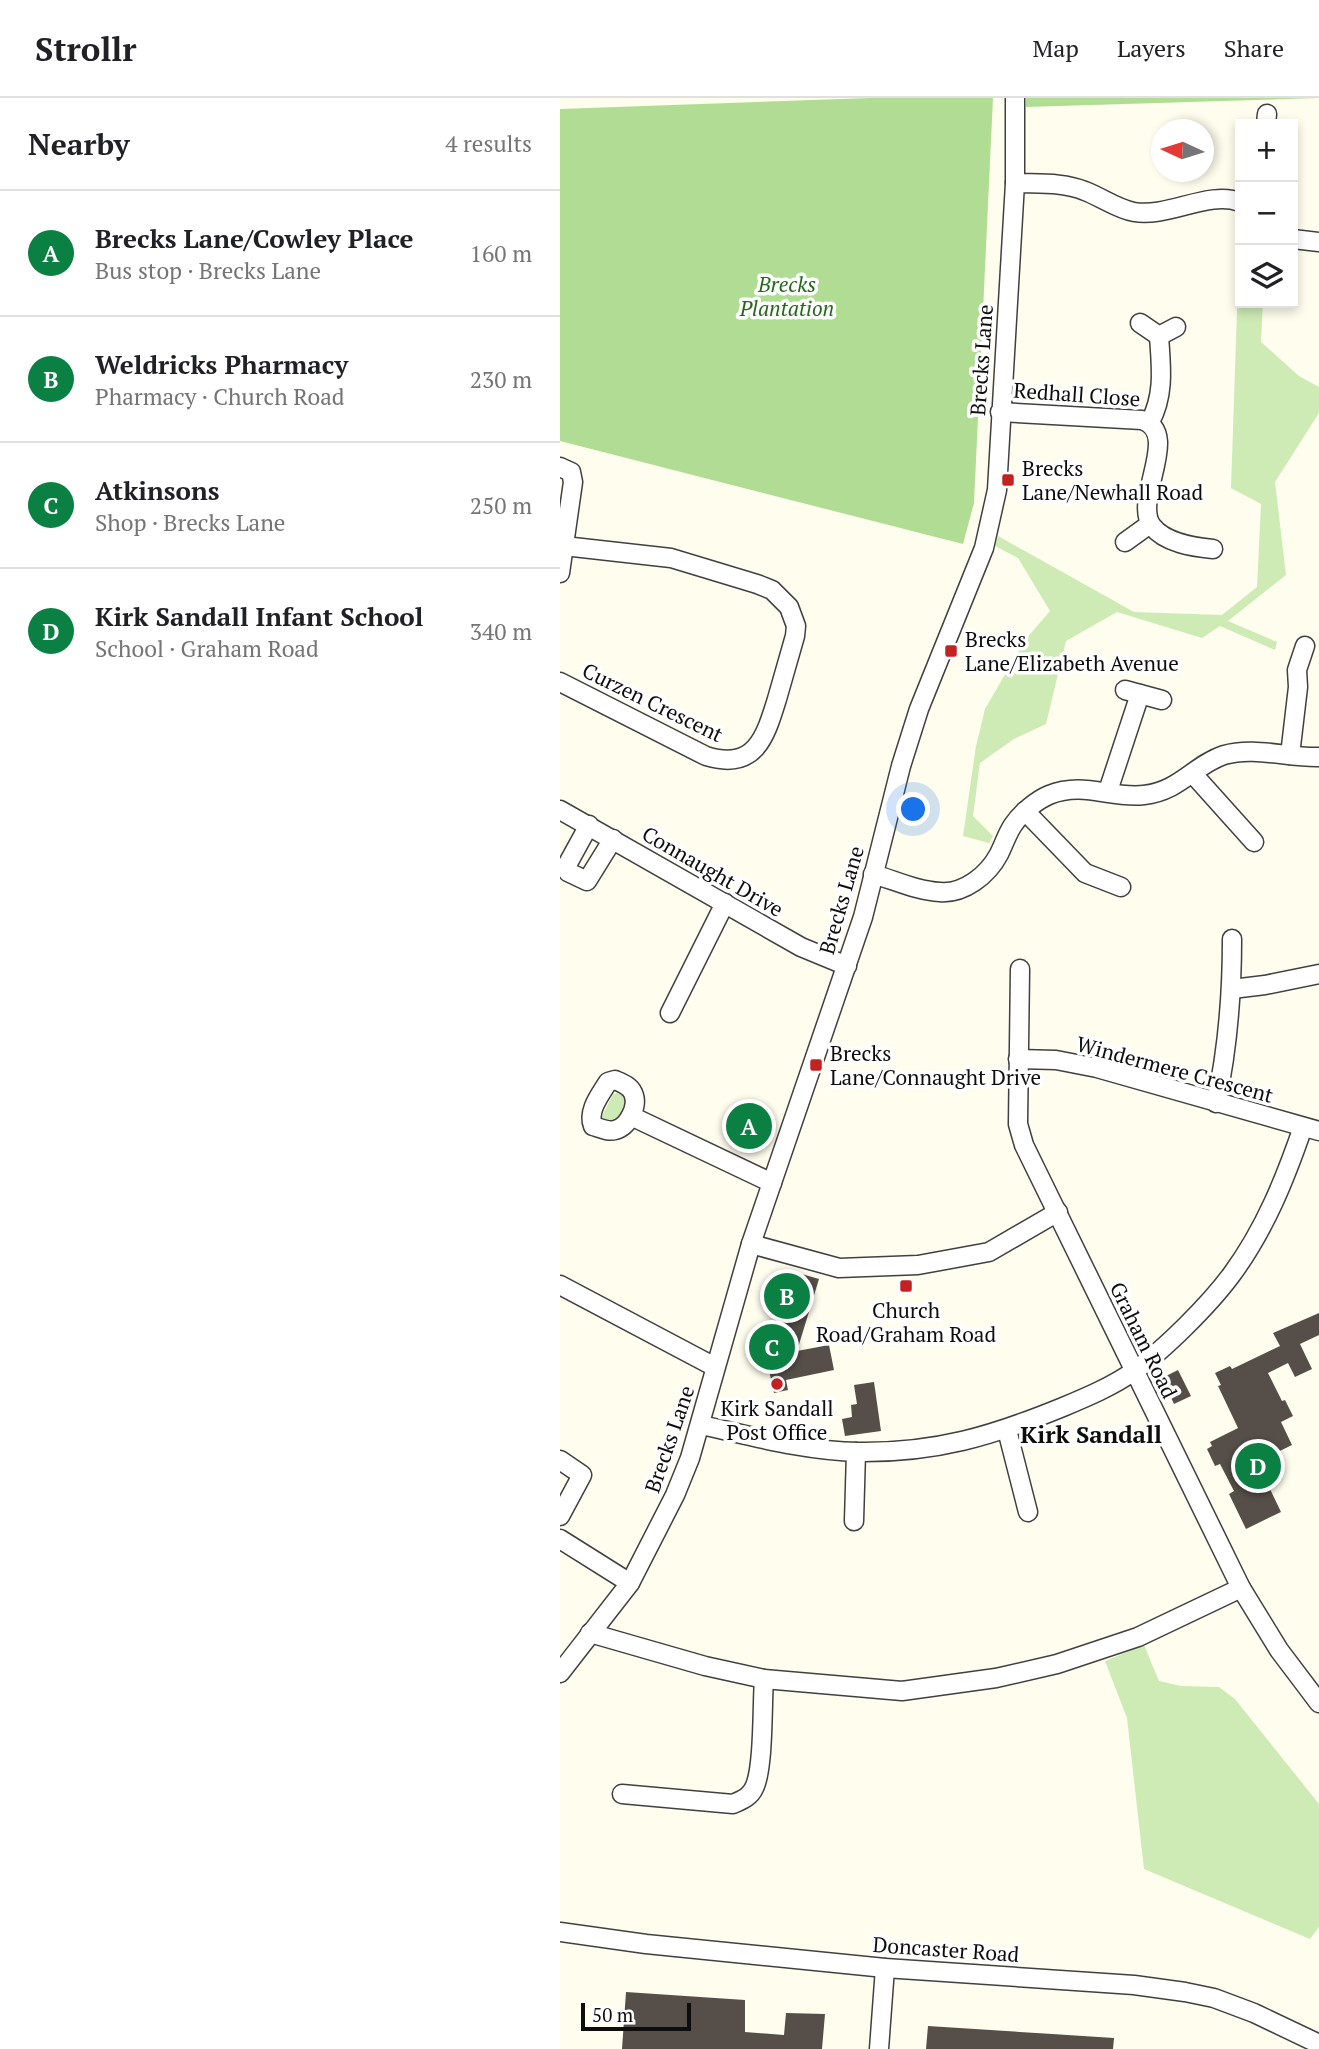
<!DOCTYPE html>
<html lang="en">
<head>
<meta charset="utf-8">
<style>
  :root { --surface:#fff; --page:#f6f6f6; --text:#202124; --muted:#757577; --line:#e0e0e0; --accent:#0b8043 }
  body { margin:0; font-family:"PT Serif",serif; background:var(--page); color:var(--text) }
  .controls { position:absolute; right:21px; top:21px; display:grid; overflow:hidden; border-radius:0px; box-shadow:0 4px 10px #0003 }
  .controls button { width:63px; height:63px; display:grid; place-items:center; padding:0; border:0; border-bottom:2px solid var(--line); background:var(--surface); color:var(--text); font:35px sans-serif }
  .compass { position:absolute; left:591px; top:21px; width:63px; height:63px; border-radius:50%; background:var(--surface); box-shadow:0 4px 10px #0003; rotate:274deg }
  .scale { position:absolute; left:21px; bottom:18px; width:110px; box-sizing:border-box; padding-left:7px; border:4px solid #0d0d0d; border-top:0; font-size:19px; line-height:24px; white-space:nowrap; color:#0d0d0d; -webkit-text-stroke:5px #fff; paint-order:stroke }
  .you { position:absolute; left:354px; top:712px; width:24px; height:24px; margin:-18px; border:5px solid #fff; border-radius:50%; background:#1a73e8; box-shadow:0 0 0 10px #1a73e833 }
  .badge { display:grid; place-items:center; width:46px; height:46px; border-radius:50%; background:var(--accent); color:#fff; font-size:23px; font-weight:700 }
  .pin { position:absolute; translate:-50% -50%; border:4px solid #fff; box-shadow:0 2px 7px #0006 }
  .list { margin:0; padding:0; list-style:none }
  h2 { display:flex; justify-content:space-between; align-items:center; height:91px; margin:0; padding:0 28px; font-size:30px }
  h2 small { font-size:23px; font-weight:400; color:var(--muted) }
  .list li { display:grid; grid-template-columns:46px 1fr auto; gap:21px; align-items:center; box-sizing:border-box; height:126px; padding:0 28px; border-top:2px solid var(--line) }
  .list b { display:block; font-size:26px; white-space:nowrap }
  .list p { margin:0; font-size:23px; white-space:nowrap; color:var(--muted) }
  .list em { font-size:23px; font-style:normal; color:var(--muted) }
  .icon { flex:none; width:38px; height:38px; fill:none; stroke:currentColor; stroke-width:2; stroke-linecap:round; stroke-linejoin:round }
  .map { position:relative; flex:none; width:759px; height:1951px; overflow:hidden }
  header { display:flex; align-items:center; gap:42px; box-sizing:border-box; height:98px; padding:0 35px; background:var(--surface); border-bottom:2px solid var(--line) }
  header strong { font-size:33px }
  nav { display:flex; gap:38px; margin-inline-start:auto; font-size:24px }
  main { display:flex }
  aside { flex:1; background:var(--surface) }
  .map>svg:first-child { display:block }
  .green { fill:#ceebb6 }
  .forest { fill:#b0dc94 }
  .building { fill:#564f49 }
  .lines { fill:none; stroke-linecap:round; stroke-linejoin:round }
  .minor-casing { stroke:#404040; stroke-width:21 }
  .minor { stroke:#fff; stroke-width:18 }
  .poi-dot { fill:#c32320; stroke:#fff; stroke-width:2.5 }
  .labels { text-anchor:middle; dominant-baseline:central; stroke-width:7; stroke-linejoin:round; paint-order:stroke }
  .park-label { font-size:21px; font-style:italic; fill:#25681b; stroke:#fff }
  .street-label { font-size:21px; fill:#0d0d0d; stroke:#fff }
  .poi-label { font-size:21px; fill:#0d0d0d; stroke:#fff; text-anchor:start }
  .quarter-label { font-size:24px; font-weight:bold; fill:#0d0d0d; stroke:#fff }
</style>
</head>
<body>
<header>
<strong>Strollr</strong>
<nav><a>Map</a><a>Layers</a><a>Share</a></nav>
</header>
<main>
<aside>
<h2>Nearby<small>4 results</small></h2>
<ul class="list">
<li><span class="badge">A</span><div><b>Brecks Lane/Cowley Place</b><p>Bus stop · Brecks Lane</p></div><em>160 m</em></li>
<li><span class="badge">B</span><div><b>Weldricks Pharmacy</b><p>Pharmacy · Church Road</p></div><em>230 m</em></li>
<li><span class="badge">C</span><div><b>Atkinsons</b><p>Shop · Brecks Lane</p></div><em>250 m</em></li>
<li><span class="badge">D</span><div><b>Kirk Sandall Infant School</b><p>School · Graham Road</p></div><em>340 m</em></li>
</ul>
</aside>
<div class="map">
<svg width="759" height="1951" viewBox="0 0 759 1951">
  <rect width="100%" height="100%" fill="#fffdee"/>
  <g class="green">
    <polygon points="678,182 680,182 680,205 703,205 701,244 739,278 759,289 759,315 715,384 726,477 668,523 717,544 715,552 660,528 642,540 557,514 506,543 486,626 454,641 420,665 413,718 433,738 429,745 403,738 416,648 425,611 465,542 490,513 458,460 435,448 438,438 574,514 662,517 697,489 701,406 671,390"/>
    <polygon points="57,995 66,998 68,1005 57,1027 42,1024 41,1020 53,996"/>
    <polygon points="584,1547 599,1583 621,1588 659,1589 675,1601 759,1706 759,1829 750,1841 584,1771 567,1620 545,1563"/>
  </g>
  <g class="forest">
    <polygon points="310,0 433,0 414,405 403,446 0,343 0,11"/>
    <polygon points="466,0 759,0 466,9"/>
  </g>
  <g class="building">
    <polygon points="231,1173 259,1181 237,1253 269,1247 274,1272 226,1282 228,1292 214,1295 205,1254"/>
    <polygon points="759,1215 759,1237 740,1246 752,1271 735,1279 728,1265 708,1275 722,1303 725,1302 733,1318 721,1324 732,1347 697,1364 721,1414 686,1431 669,1396 674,1393 660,1366 655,1368 647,1351 652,1348 650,1344 678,1330 658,1288 661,1287 655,1275 670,1268 672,1271 720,1248 713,1235"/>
    <polygon points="618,1272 631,1298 614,1306 602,1280"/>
    <polygon points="314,1284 321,1333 285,1338 282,1321 292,1319 291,1307 297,1306 294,1287"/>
    <polygon points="66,1894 185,1902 185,1934 224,1937 226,1915 265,1916 262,1951 62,1951"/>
    <polygon points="368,1928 554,1940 553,1951 366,1951"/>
  </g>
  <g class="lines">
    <defs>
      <g id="minor">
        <polyline points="706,26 707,16"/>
        <path d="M455 85C479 86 503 84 525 93 541 99 557 111 574 114 608 120 649 92 680 104"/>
        <polyline points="733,141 759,144"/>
        <polyline points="580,225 599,238 616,229"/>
        <path d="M440 314 582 322C622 335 572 402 592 428 605 445 633 449 653 451"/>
        <path d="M590 324C605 296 601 268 599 238"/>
        <polyline points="0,369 11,374 13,384 0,475"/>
        <polyline points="565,444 590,426"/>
        <path d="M0 584 146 658C195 673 205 640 217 601 223 580 229 559 235 538L236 528 229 509 212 492 197 486 111 460 4 448"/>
        <polyline points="565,592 602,602"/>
        <polyline points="730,657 738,589 737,572 745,548"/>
        <polyline points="633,676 694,744"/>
        <polyline points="548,693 580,596"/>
        <polyline points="0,712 241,849 287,868"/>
        <polyline points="465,713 525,775 561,789"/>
        <polyline points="29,727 6,769 8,774 27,783 53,741"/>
        <path d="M313 776C334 782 357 793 380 794 404 796 428 777 439 756 444 746 447 736 453 727 461 715 477 702 489 697 524 683 551 701 584 697 620 693 634 667 664 657 694 648 728 660 759 659"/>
        <polyline points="460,871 458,1026 464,1047 681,1490 719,1552 759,1605"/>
        <polyline points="672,891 705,887 759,876"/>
        <polyline points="110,915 165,805"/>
        <polyline points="458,961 496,962 537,970 759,1033"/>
        <path d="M55 982C62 985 70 988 73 995 79 1008 68 1029 55 1032 48 1034 40 1030 33 1028 27 1013 40 997 48 984Z"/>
        <path d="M656 1005C668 950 672 896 672 841"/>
        <polyline points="71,1018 212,1085"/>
        <polyline points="191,1146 279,1170 358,1167 429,1154 498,1114"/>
        <polyline points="0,1187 155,1269"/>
        <path d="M141 1327C192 1338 245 1353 298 1354 376 1355 432 1338 503 1309 527 1299 553 1288 574 1273 604 1252 650 1206 672 1176 705 1131 725 1081 743 1029"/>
        <polyline points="447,1332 468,1414"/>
        <polyline points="0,1362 22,1377 0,1418"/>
        <polyline points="294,1423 296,1354"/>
        <polyline points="0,1441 70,1485"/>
        <polyline points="30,1535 145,1568 204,1581 342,1593 436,1580 497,1566 578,1539 681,1490"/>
        <polyline points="0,1575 70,1485 115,1397 130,1360 191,1146 303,819 341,668 359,611 424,450 437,392 455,85 455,0"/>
        <path d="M62 1696 173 1706C182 1702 190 1699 194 1690 204 1671 202 1605 204 1581"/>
        <polyline points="0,1834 86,1846 325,1870 574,1887 625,1894 654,1900 694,1915 759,1946"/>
        <polyline points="319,1951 325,1870"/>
      </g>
    </defs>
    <use href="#minor" class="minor-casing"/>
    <use href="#minor" class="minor"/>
  </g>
  <g class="poi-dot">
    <rect x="441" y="375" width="14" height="14" rx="3.5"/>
    <rect x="384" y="546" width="14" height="14" rx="3.5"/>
    <rect x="249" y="960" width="14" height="14" rx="3.5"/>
    <rect x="339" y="1181" width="14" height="14" rx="3.5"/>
    <circle cx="217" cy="1286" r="7"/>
  </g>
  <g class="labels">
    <g class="park-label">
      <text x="227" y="186">Brecks<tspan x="227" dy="24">Plantation</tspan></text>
    </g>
    <g class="street-label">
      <text transform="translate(421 262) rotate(-86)">Brecks Lane</text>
      <text transform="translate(517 296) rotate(4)">Redhall Close</text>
      <text transform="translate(93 604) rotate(26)">Curzen Crescent</text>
      <text transform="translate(153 773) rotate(30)">Connaught Drive</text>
      <text transform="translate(281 802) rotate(-74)">Brecks Lane</text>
      <text transform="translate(615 971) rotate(15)">Windermere Crescent</text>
      <text transform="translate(584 1242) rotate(64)">Graham Road</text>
      <text transform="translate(109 1341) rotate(-71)">Brecks Lane</text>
      <text transform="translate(386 1851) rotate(4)">Doncaster Road</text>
    </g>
    <g class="poi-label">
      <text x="462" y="370">Brecks<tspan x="462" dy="24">Lane/Newhall Road</tspan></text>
      <text x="405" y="541">Brecks<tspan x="405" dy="24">Lane/Elizabeth Avenue</tspan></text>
      <text x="270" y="955">Brecks<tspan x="270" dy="24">Lane/Connaught Drive</tspan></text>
      <text x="346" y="1212" text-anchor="middle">Church<tspan x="346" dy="24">Road/Graham Road</tspan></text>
      <text x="217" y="1310" text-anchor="middle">Kirk Sandall<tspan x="217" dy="24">Post Office</tspan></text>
    </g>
    <g class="quarter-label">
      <text x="531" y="1336">Kirk Sandall</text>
    </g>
  </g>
</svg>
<div class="controls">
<button>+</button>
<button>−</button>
<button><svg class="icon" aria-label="layers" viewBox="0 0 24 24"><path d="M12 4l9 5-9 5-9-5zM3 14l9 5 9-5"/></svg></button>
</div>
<svg class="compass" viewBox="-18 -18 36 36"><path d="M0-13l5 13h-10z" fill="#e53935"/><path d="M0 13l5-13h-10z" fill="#757577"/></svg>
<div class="scale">50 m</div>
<div class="you"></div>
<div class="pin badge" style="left:189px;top:1028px">A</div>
<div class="pin badge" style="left:227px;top:1198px">B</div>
<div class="pin badge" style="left:212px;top:1249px">C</div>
<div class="pin badge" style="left:698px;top:1368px">D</div>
</div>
</main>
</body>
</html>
